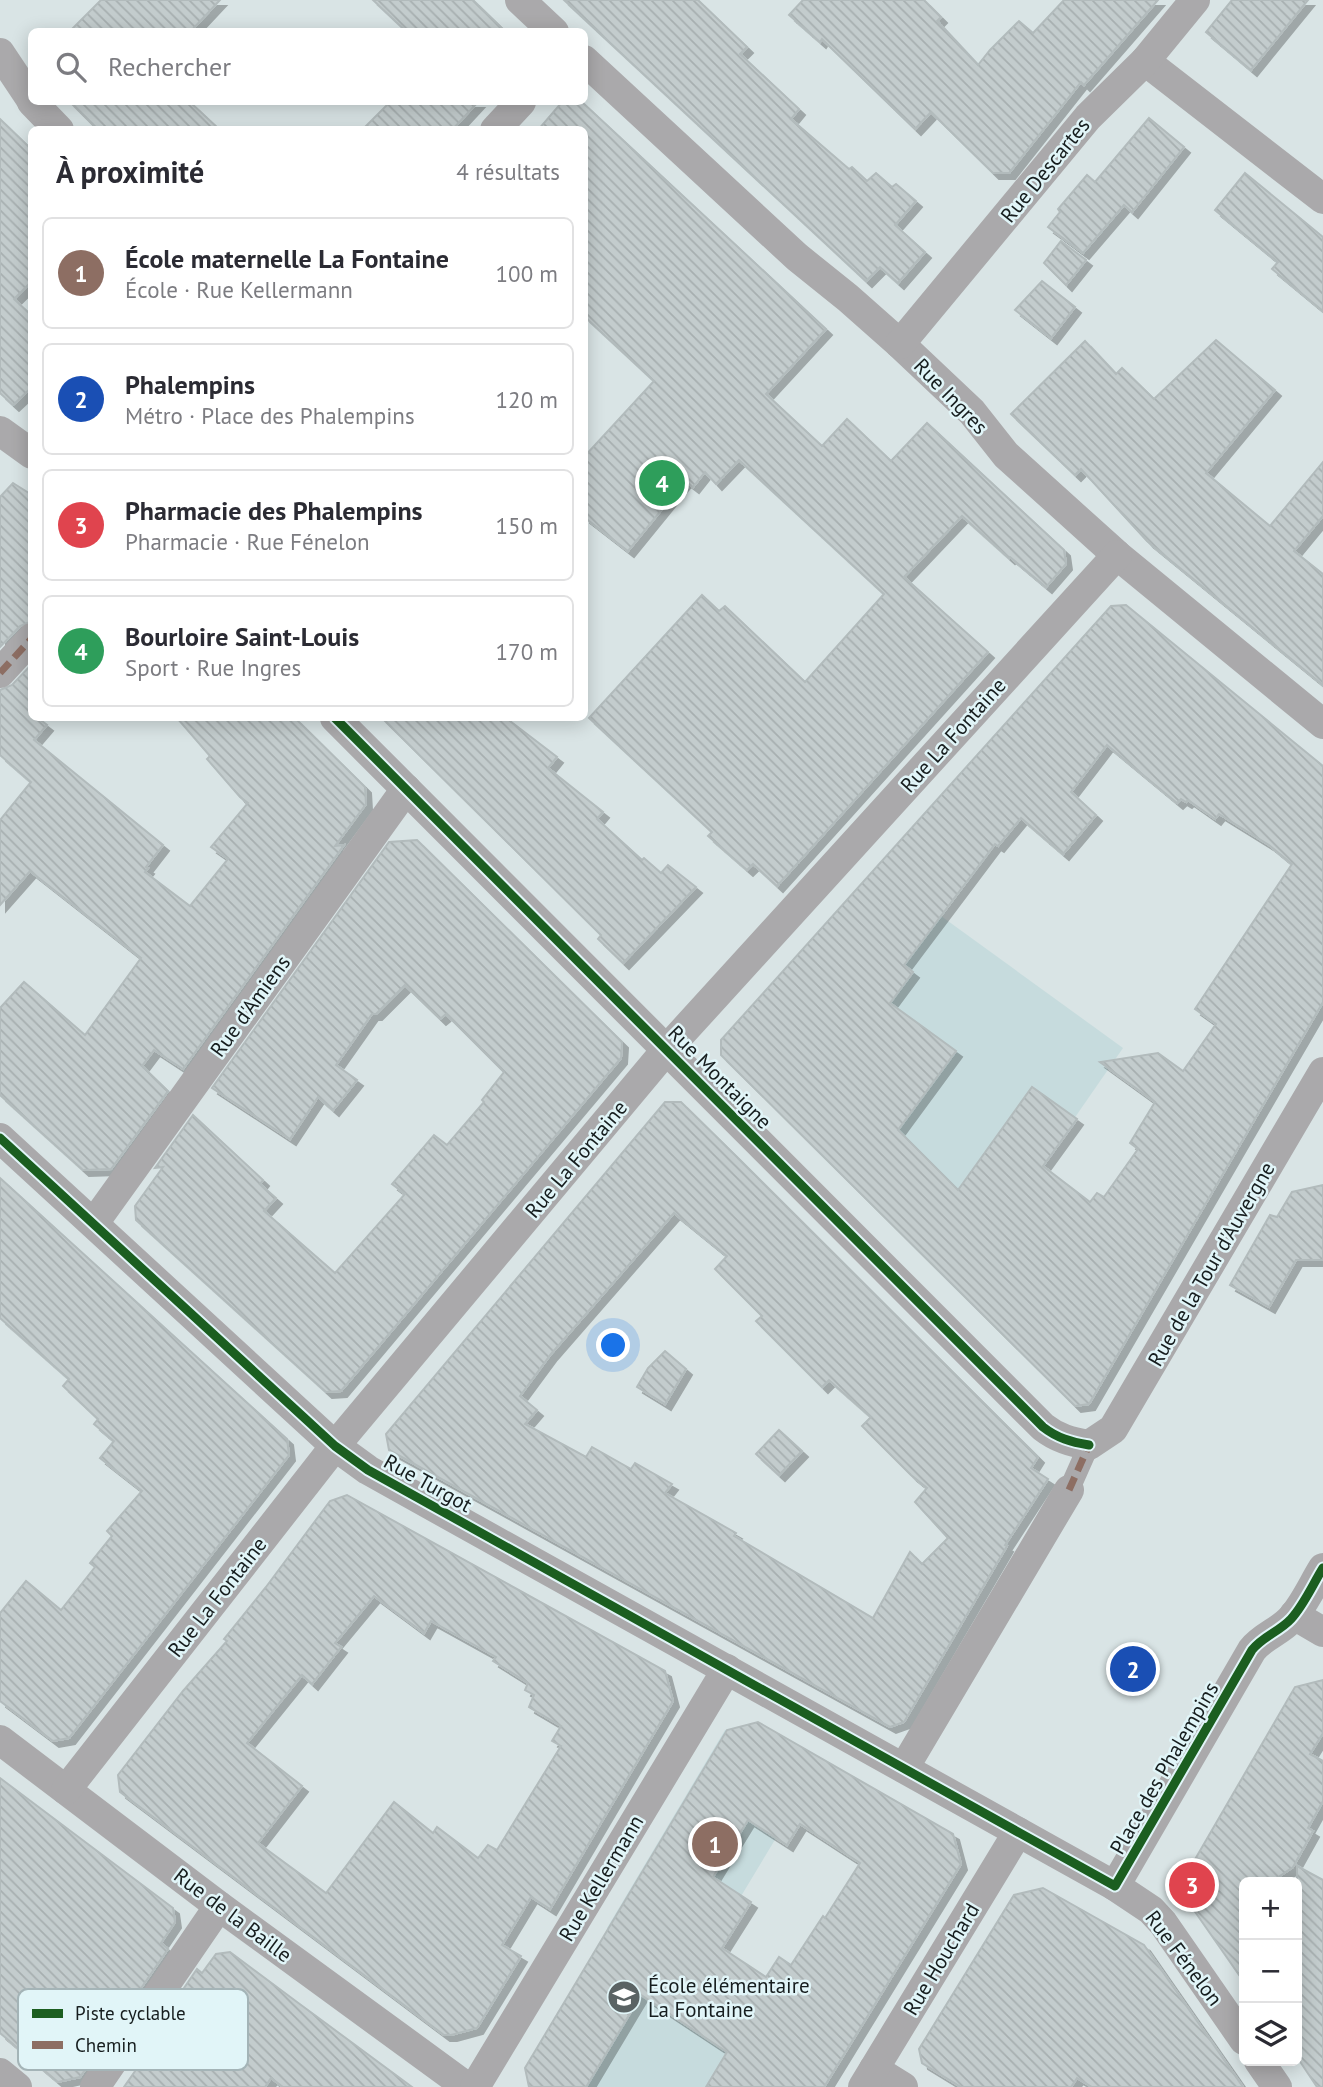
<!DOCTYPE html>
<html lang="fr">
<head>
<meta charset="utf-8">
<style>
  :root { --surface:#fff; --page:#f7f7f7; --text:#2b2b33; --muted:#7c7c81; --line:#e1e1e2; --accent:#5a6364 }
  body { margin:0; font-family:"PT Sans",sans-serif; background:var(--page); color:var(--text) }
  .controls { position:absolute; right:21px; bottom:21px; display:grid; overflow:hidden; border-radius:10px; box-shadow:0 4px 18px #0003 }
  .controls button { width:63px; height:63px; display:grid; place-items:center; padding:0; border:0; border-bottom:2px solid var(--line); background:var(--surface); color:var(--text); font:35px sans-serif }
  .you { position:absolute; left:614px; top:1346px; width:24px; height:24px; margin:-18px; border:5px solid #fff; border-radius:50%; background:#1a73e8; box-shadow:0 0 0 10px #1a73e833 }
  .badge { display:grid; place-items:center; width:46px; height:46px; border-radius:50%; background:var(--accent); color:#fff; font-size:23px; font-weight:700 }
  .pin { position:absolute; translate:-50% -50%; border:4px solid #fff; box-shadow:0 2px 7px #0006 }
  .list { margin:0; padding:0; list-style:none }
  h2 { display:flex; justify-content:space-between; align-items:center; height:91px; margin:0; padding:0 28px; font-size:30px }
  h2 small { font-size:23px; font-weight:400; color:var(--muted) }
  .list li { display:grid; grid-template-columns:46px 1fr auto; gap:21px; align-items:center; box-sizing:border-box; height:112px; margin:0 14px 14px; padding:0 14px; border:2px solid var(--line); border-radius:10px }
  .list b { display:block; font-size:26px; white-space:nowrap }
  .list p { margin:0; font-size:23px; white-space:nowrap; color:var(--muted) }
  .list em { font-size:23px; font-style:normal; color:var(--muted) }
  .icon { flex:none; width:38px; height:38px; fill:none; stroke:currentColor; stroke-width:2; stroke-linecap:round; stroke-linejoin:round }
  .map { position:relative; flex:none; width:1323px; height:2087px; overflow:hidden }
  .search { position:absolute; background:var(--surface); box-shadow:0 4px 18px #0003; left:28px; top:28px; width:560px; height:77px; display:flex; align-items:center; gap:18px; box-sizing:border-box; padding:0 24px; border-radius:10px; color:var(--muted); font-size:26px }
  .panel { position:absolute; background:var(--surface); box-shadow:0 4px 18px #0003; left:28px; top:126px; width:560px; height:595px; border-radius:10px }
  .map>svg:first-child { display:block }
  .built { fill:#c6dbdd }
  .building { fill:url(#building-back-hatch); stroke:#b2bbbc; stroke-width:2; fill-rule:evenodd; filter:url(#shadow) }
  .lines { fill:none; stroke-linecap:round; stroke-linejoin:round }
  .pedestrian { stroke:#aaa9ab; stroke-width:21 }
  .minor { stroke:#aaa9ab; stroke-width:30 }
  .quiet { stroke:#8d6e63; stroke-width:7; stroke-dasharray:14 7; stroke-linecap:butt }
  .cycleway-casing { stroke:#e1f5f8; stroke-width:13 }
  .cycleway { stroke:#1b5e20; stroke-width:9 }
  .labels { text-anchor:middle; dominant-baseline:central; stroke-width:5; stroke-linejoin:round; paint-order:stroke }
  .street-label { font-size:21px; fill:#161d1e; stroke:#e1f5f8 }
  .poi-label { font-size:21px; fill:#161d1e; stroke:#e1f5f8; text-anchor:start }
  .key { fill:#e1f5f8; stroke:#a4b4b7; stroke-width:2 }
  .key-label { font-size:19px; fill:#161d1e }
</style>
</head>
<body>
<div class="map">
<svg width="1323" height="2087" viewBox="0 0 1323 2087">
  <defs>
    <pattern id="building-back-hatch" width="6" height="6" patternUnits="userSpaceOnUse" patternTransform="scale(1.75)"><rect width="6" height="6" fill="#c3cccd"/><path d="M-1 5l2 2M0 0l6 6M5-1l2 2" fill="none" stroke="#a7afb0"/></pattern>
    <filter id="shadow"><feDropShadow dx="6" dy="6" stdDeviation="0" flood-color="#0004"/></filter>
  </defs>
  <rect width="100%" height="100%" fill="#d9e4e5"/>
  <g class="built">
    <polygon points="941,916 1123,1048 956,1289 757,1090"/>
    <polygon points="758,1723 823,1760 690,1981 795,2087 529,2087 525,2068 608,1930 626,1941 607,1928 725,1730"/>
  </g>
  <g class="building">
    <polygon points="101,0 220,0 190,32 69,32"/>
    <polygon points="373,0 473,0 506,32 407,32"/>
    <polygon points="564,0 698,0 747,47 740,54 799,109 791,119 849,169 852,167 867,181 876,173 892,187 896,184 916,201 895,225 925,252 898,283 880,267 866,281"/>
    <polygon points="803,0 924,0 941,17 937,21 978,65 990,50 1019,21 1033,33 1064,0 1158,0 1084,85 1081,82 1009,173 993,173 931,112 915,129 822,39 820,42 789,15"/>
    <polygon points="1232,0 1308,0 1251,70 1206,32"/>
    <polygon points="70,102 190,102 220,130 98,130"/>
    <polygon points="390,102 478,102 452,130 362,130"/>
    <polygon points="562,102 582,102 826,329 766,394 822,446 847,419 891,461 927,423 1064,550 1066,564 1046,587 1010,557 1009,558 962,516 904,577 988,652 777,886 753,864 747,870 708,836 712,832 589,718 702,595 719,611 725,606 805,682 884,594 739,460 716,484 705,472 693,487 685,481 628,551 584,517 584,457 654,381 584,316 584,130 538,130"/>
    <polygon points="1149,118 1184,147 1132,212 1124,205 1083,253 1048,227 1060,212 1058,209 1087,175 1095,182"/>
    <polygon points="0,119 32,150 32,281 14,299 32,316 32,387 13,405 0,393"/>
    <polygon points="1245,173 1323,237 1323,311 1272,269 1278,262 1215,210"/>
    <polygon points="1061,241 1086,260 1066,285 1044,263"/>
    <polygon points="1042,281 1075,307 1051,338 1015,310"/>
    <polygon points="1216,340 1275,390 1206,473 1270,526 1323,462 1323,516 1294,551 1323,574 1323,685 1147,541 1081,469 1075,475 1011,414 1085,341 1116,374 1122,368 1154,399"/>
    <polygon points="13,483 32,495 32,621 20,626 0,647 0,497"/>
    <path d="M1126 605 1323 766V1002L1089 1404 1075 1406 721 1055V1040L1111 606ZM1107 745 1177 803 1181 799 1186 802 1188 800 1215 819 1219 814 1269 845 1292 864 1195 1009 1216 1024 1183 1071 1158 1053 1100 1062 1155 1102 1130 1143 1138 1149 1104 1197 1097 1193 1090 1202 1043 1166 1077 1119 1032 1087 958 1190 898 1130 956 1051 890 1003 913 972 904 965 995 844 998 846 1021 818 1063 854 1096 815 1071 792Z"/>
    <polygon points="32,664 32,718 38,718 47,725 34,740 163,845 146,867 148,868 145,872 190,906 228,859 211,847 248,803 240,797 207,759 210,756 177,718 295,718 365,787 366,804 335,846 344,845 183,1069 154,1050 142,1066 168,1091 111,1169 83,1170 0,1095 0,1008 24,982 85,1035 141,958 30,871 0,905 0,820 31,782 0,755 0,690 12,685"/>
    <polygon points="382,718 506,718 557,757 548,768 603,812 597,819 642,860 644,858 661,873 668,865 696,887 623,963 598,939 601,935"/>
    <polygon points="417,840 622,1042 621,1058 341,1391 326,1392 136,1220 135,1206 163,1167 155,1168 193,1115 263,1180 260,1184 276,1198 264,1211 335,1273 405,1194 392,1184 434,1135 447,1145 484,1102 482,1100 504,1072 446,1014 440,1019 405,985 376,1014 372,1014 336,1065 357,1080 333,1110 318,1097 290,1139 212,1088 389,842"/>
    <path d="M665 1102H681L738 1158 1038 1457 1031 1468 1048 1479 1005 1545 1007 1546 904 1722 890 1727 389 1450 386 1434ZM674 1213 727 1256 715 1269 762 1316 756 1321 822 1387 829 1380 871 1417 862 1426 911 1475 927 1488 915 1502 948 1538 922 1564 910 1552 873 1618 734 1536 736 1533 665 1493 672 1484 635 1463 631 1469 592 1447 586 1457 525 1424 537 1410 520 1396 551 1354Z"/>
    <polygon points="0,1178 287,1439 289,1455 69,1738 53,1741 0,1701 0,1613 26,1581 61,1610 95,1567 90,1563 112,1536 107,1531 142,1491 100,1458 114,1441 94,1424 98,1419 63,1386 69,1379 0,1318"/>
    <polygon points="1323,1185 1323,1260 1296,1260 1269,1307 1230,1285 1270,1215 1277,1217 1292,1192"/>
    <polygon points="665,1351 686,1369 665,1404 637,1387 648,1368"/>
    <polygon points="779,1430 802,1451 779,1475 756,1454"/>
    <path d="M347 1495 665 1671 673 1701 550 1909 531 1897 502 1945 521 1956 477 2028 451 2035H444L120 1792 118 1775 183 1691 227 1641 224 1639 266 1587 330 1501ZM374 1596 424 1633 431 1621 496 1657 493 1661 528 1683 525 1690 534 1695 529 1707 561 1726 552 1741 561 1746 497 1850 488 1845 478 1858 437 1827 433 1833 394 1802 326 1893 258 1843 302 1786 247 1743 302 1675 312 1684 341 1647 335 1643Z"/>
    <polygon points="1323,1680 1323,1733 1310,1754 1323,1761 1323,1801 1308,1828 1313,1831 1293,1867 1271,1882 1244,1882 1244,1982 1184,1896 1183,1880 1295,1687"/>
    <path d="M758 1722 953 1834 961 1864 824 2087H706L727 2052 641 1995 586 2087H529L525 2068 727 1730ZM748 1820 787 1845 800 1824 860 1863 825 1918 823 1916 791 1965 779 1957 766 1977 722 1948 751 1902 713 1877Z"/>
    <polygon points="0,1778 173,1908 175,1922 161,1943 168,1949 80,2077 58,2082 0,2033"/>
    <polygon points="1297,1866 1323,1880 1323,2087 1317,2087 1297,2057"/>
    <polygon points="1043,1888 1144,1945 1243,2087 1092,2087 1077,2078 1071,2087 961,2087 922,2063 919,2049 1014,1895"/>
    <polygon points="230,1952 297,2002 412,2087 283,2087 271,2078 265,2087 124,2087 140,2064 131,2066 197,1969 202,1973 216,1954"/>
  </g>
  <g class="lines">
    <polyline class="pedestrian" points="1069,1490 1089,1445"/>
    <g class="minor">
      <polyline points="520,0 554,32"/>
      <polyline points="0,53 32,101"/>
      <polyline points="584,60 797,257 848,298 900,344 972,412 1006,455 1117,555 1323,724"/>
      <polyline points="1145,61 1323,199"/>
      <polyline points="32,102 59,130"/>
      <polyline points="495,130 521,102"/>
      <polyline points="900,344 1088,117 1145,61 1195,0"/>
      <polyline points="0,431 32,454"/>
      <polyline points="0,673 32,638"/>
      <path d="M335 718 1043 1427C1057 1438 1071 1442 1089 1445L1113 1429 1323 1072"/>
      <path d="M0 1138 335 1446 368 1470 1115 1886 1252 1650C1263 1636 1279 1632 1291 1619 1304 1605 1313 1584 1323 1568"/>
      <polyline points="94,1223 406,789"/>
      <polyline points="1294,1615 1323,1632"/>
      <polyline points="0,1740 219,1906 467,2087"/>
      <polyline points="904,1768 1069,1490"/>
      <polyline points="66,1790 335,1446 667,1049 1117,555"/>
      <polyline points="1115,1886 1151,1910 1163,1923 1244,2040"/>
      <polyline points="1259,2061 1277,2087"/>
      <polyline points="874,2069 903,2087"/>
      <polyline points="0,2073 17,2087"/>
      <polyline points="95,2087 219,1906"/>
      <polyline points="475,2087 727,1669"/>
      <polyline points="863,2087 1018,1832"/>
    </g>
    <g class="quiet">
      <polyline points="0,673 32,638"/>
      <polyline points="1069,1490 1089,1445"/>
    </g>
    <defs>
      <g id="cycleway">
        <path d="M335 718 1043 1427C1057 1438 1071 1442 1089 1445"/>
        <path d="M0 1138 335 1446 368 1470 1115 1886 1252 1650C1263 1636 1279 1632 1291 1619 1304 1605 1313 1584 1323 1568"/>
      </g>
    </defs>
    <use href="#cycleway" class="cycleway-casing"/>
    <use href="#cycleway" class="cycleway"/>
  </g>
  <defs>
    <symbol id="school-disc" viewBox="-11 -11 22 22"><circle r="9.5" fill="#5a6364" stroke="#e1f5f8"/><path d="M0-5L7-2L0 1L-7-2ZM-4 1L0 2.5L4 1V4Q0 6-4 4Z" fill="#fff"/></symbol>
  </defs>
  <g fill-rule="evenodd">
    <use href="#school-disc" x="605" y="1978" width="38" height="38"/>
  </g>
  <g class="labels">
    <g class="street-label">
      <text transform="translate(1045 170) rotate(-51)">Rue Descartes</text>
      <text transform="translate(951 396) rotate(46)">Rue Ingres</text>
      <text transform="translate(953 735) rotate(-48)">Rue La Fontaine</text>
      <text transform="translate(250 1006) rotate(-54)">Rue d'Amiens</text>
      <text transform="translate(720 1077) rotate(45)">Rue Montaigne</text>
      <text transform="translate(576 1159) rotate(-50)">Rue La Fontaine</text>
      <text transform="translate(1211 1264) rotate(-60)">Rue de la Tour d'Auvergne</text>
      <text transform="translate(428 1483) rotate(29)">Rue Turgot</text>
      <text transform="translate(217 1597) rotate(-52)">Rue La Fontaine</text>
      <text transform="translate(1164 1768) rotate(-60)">Place des Phalempins</text>
      <text transform="translate(601 1878) rotate(-59)">Rue Kellermann</text>
      <text transform="translate(233 1915) rotate(37)">Rue de la Baille</text>
      <text transform="translate(1184 1958) rotate(53)">Rue Fénelon</text>
      <text transform="translate(941 1959) rotate(-59)">Rue Houchard</text>
    </g>
    <g class="poi-label">
      <text x="648" y="1985">École élémentaire<tspan x="648" dy="24">La Fontaine</tspan></text>
    </g>
  </g>
  <rect x="18" y="1989" width="230" height="81" rx="10" class="key"/>
  <rect x="32" y="2009" width="31" height="9" fill="#1b5e20"/>
  <rect x="32" y="2041" width="31" height="8" fill="#8d6e63"/>
  <g class="key-label">
    <text x="75" y="2020">Piste cyclable</text>
    <text x="75" y="2052">Chemin</text>
  </g>
</svg>
<div class="controls">
<button>+</button>
<button>−</button>
<button><svg class="icon" aria-label="layers" viewBox="0 0 24 24"><path d="M12 4l9 5-9 5-9-5zM3 14l9 5 9-5"/></svg></button>
</div>
<div class="you"></div>
<div class="pin badge" style="left:715px;top:1844px;background:#8d6e63">1</div>
<div class="pin badge" style="left:1133px;top:1669px;background:#1a4fb4">2</div>
<div class="pin badge" style="left:1192px;top:1885px;background:#e0444e">3</div>
<div class="pin badge" style="left:662px;top:483px;background:#2e9e5b">4</div>
<div class="search"><svg class="icon" aria-label="search" viewBox="0 0 24 24"><circle cx="10" cy="10" r="6"/><path d="M15 15l6 6"/></svg>Rechercher</div>
<section class="panel">
<h2>À proximité<small>4 résultats</small></h2>
<ul class="list">
<li><span class="badge" style="background:#8d6e63">1</span><div><b>École maternelle La Fontaine</b><p>École · Rue Kellermann</p></div><em>100 m</em></li>
<li><span class="badge" style="background:#1a4fb4">2</span><div><b>Phalempins</b><p>Métro · Place des Phalempins</p></div><em>120 m</em></li>
<li><span class="badge" style="background:#e0444e">3</span><div><b>Pharmacie des Phalempins</b><p>Pharmacie · Rue Fénelon</p></div><em>150 m</em></li>
<li><span class="badge" style="background:#2e9e5b">4</span><div><b>Bourloire Saint-Louis</b><p>Sport · Rue Ingres</p></div><em>170 m</em></li>
</ul>
</section>
</div>
</body>
</html>
